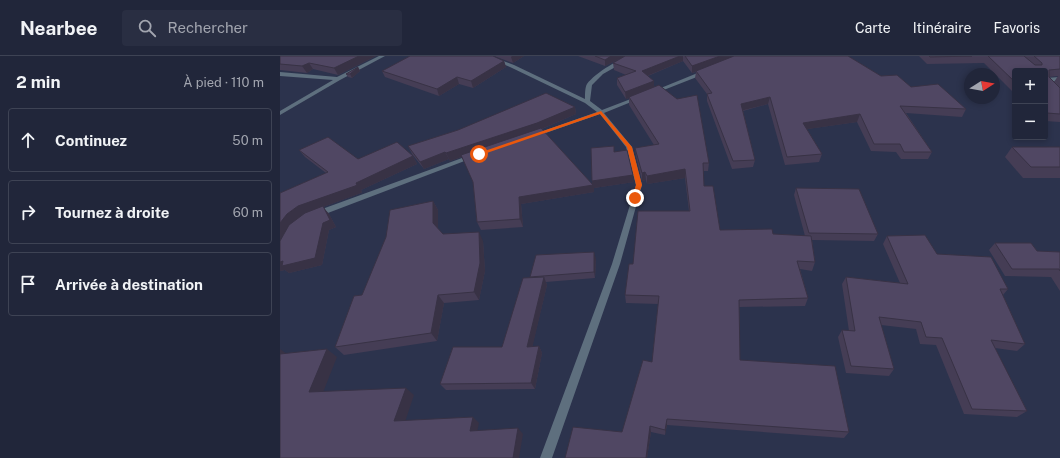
<!DOCTYPE html>
<html lang="fr">
<head>
<meta charset="utf-8">
<style>
  :root { --surface:#21263a; --page:#292e42; --text:#f1f3f6; --muted:#a2a5af; --line:#3e4354 }
  body { margin:0; font-family:"Public Sans",sans-serif; background:var(--page); color:var(--text) }
  .controls { position:absolute; right:12px; top:12px; display:grid; overflow:hidden; border-radius:4px; box-shadow:0 2px 6px #0003 }
  .controls button { width:36px; height:36px; display:grid; place-items:center; padding:0; border:0; border-bottom:1px solid var(--line); background:var(--surface); color:var(--text); font:20px sans-serif }
  .compass { position:absolute; left:684px; top:12px; width:36px; height:36px; border-radius:50%; background:var(--surface); box-shadow:0 2px 6px #0003; rotate:79deg }
  .stop { position:absolute; width:12px; height:12px; margin:-9px; border:3px solid #ea580c; border-radius:50%; background:#fff }
  .stop.end { background:#ea580c; border-color:#fff; box-shadow:0 1px 4px #0008 }
  .list { margin:0; padding:0; list-style:none }
  h2 { display:flex; justify-content:space-between; align-items:center; height:52px; margin:0; padding:0 16px; font-size:17px }
  h2 small { font-size:13px; font-weight:400; color:var(--muted) }
  .list li { display:grid; grid-template-columns:26px 1fr auto; gap:12px; align-items:center; box-sizing:border-box; height:64px; margin:0 8px 8px; padding:0 8px; border:1px solid var(--line); border-radius:4px }
  .list b { display:block; font-size:15px; white-space:nowrap }
  .list em { font-size:13px; font-style:normal; color:var(--muted) }
  .icon { flex:none; width:22px; height:22px; fill:none; stroke:currentColor; stroke-width:2; stroke-linecap:round; stroke-linejoin:round }
  .map { position:relative; flex:none; width:780px; height:402px; overflow:hidden }
  header { display:flex; align-items:center; gap:24px; box-sizing:border-box; height:56px; padding:0 20px; background:var(--surface); border-bottom:1px solid var(--line) }
  header strong { font-size:19px }
  nav { display:flex; gap:22px; margin-inline-start:auto; font-size:14px }
  .search { width:280px; height:36px; background:var(--page); display:flex; align-items:center; gap:10px; box-sizing:border-box; padding:0 14px; border-radius:4px; color:var(--muted); font-size:15px }
  main { display:flex }
  aside { flex:1; background:var(--surface) }
  .map>svg:first-child { display:block }
  .lines { fill:none; stroke-linecap:round; stroke-linejoin:round }
  .street { fill:#5e6f7e; fill-rule:evenodd }
  .wall { fill:#453d55; fill-rule:evenodd }
  .shaded-wall { fill:#383245 }
  .building { fill:#504763; stroke:#383245 }
  .route { fill:#ea580c }
</style>
</head>
<body>
<header>
<strong>Nearbee</strong>
<div class="search"><svg class="icon" aria-label="search" viewBox="0 0 24 24"><circle cx="10" cy="10" r="6"/><path d="M15 15l6 6"/></svg>Rechercher</div>
<nav><a>Carte</a><a>Itinéraire</a><a>Favoris</a></nav>
</header>
<main>
<aside>
<h2>2 min<small>À pied · 110 m</small></h2>
<ul class="list">
<li><svg class="icon" aria-label="ahead" viewBox="0 0 24 24"><path d="M12 20V5M6 11l6-6 6 6"/></svg><div><b>Continuez</b></div><em>50 m</em></li>
<li><svg class="icon" aria-label="right" viewBox="0 0 24 24"><path d="M7 20v-9h11M14 6l5 5-5 5"/></svg><div><b>Tournez à droite</b></div><em>60 m</em></li>
<li><svg class="icon" aria-label="arrive" viewBox="0 0 24 24"><path d="M6 21V4h12l-3 4 3 4H6"/></svg><div><b>Arrivée à destination</b></div></li>
</ul>
</aside>
<div class="map">
<svg width="780" height="402" viewBox="0 0 780 402">
  <rect width="100%" height="100%" fill="#2c334d"/>
  <g class="lines">
    <g class="street">
      <polygon points="99,0 105,0 60,24 0,59 0,55 53,24 0,20 0,16 57,21"/>
      <path d="M204 0H210L234 9 305 43C305 38 305 31 307 28 315 17 342 0 355 0L323 18 312 29 310 45 322 54 356 41 361 42 324 57 352 91 362 129 340 208 272 402H260L332 208 356 129 346 91 320 58 257 80H253L252 79 317 56 305 47 230 11Z"/>
      <polygon points="425,14 428,16 427,17 376,37 371,36"/>
      <polygon points="780,21 780,25 765,26 765,22"/>
      <polygon points="193,98 196,100 195,101 40,160 37,161 33,158 34,156"/>
    </g>
  </g>
  <g class="wall">
    <polygon points="0,0 96,0 58,19 33,13 27,17 0,14"/>
    <polygon points="214,0 244,0 233,7"/>
    <polygon points="298,0 568,0 601,20 631,31 686,53 682,61 626,57 652,96 648,103 621,103 616,96 591,95 577,66 527,73 542,98 539,106 505,109 488,48 463,55 475,104 473,111 452,113 427,45 427,38 415,22 416,16 412,17 403,5 368,20 374,31 429,107 428,115 423,115 424,130 440,174 525,180 514,139 516,132 598,178 594,185 532,184 535,206 532,215 520,213 528,242 525,250 459,251 460,304 569,376 564,382 387,369 385,379 371,376 367,402 285,402 342,376 372,306 378,248 346,247 345,239 353,208 409,155 405,122 367,128 366,124 362,125 356,100 355,92 374,89 349,49 349,42 346,43 337,29 337,22 346,19 334,14 333,7 343,1 325,10"/>
    <path d="M639 0H780V66L765 65V15H735V38L704 7 647 8ZM778 20 774 26 769 21Z"/>
    <polygon points="224,5 226,11 193,32 179,28 159,40 105,21 102,15"/>
    <polygon points="78,11 80,15 72,22 68,21 66,18"/>
    <polygon points="295,51 296,58 262,73 312,128 334,96 354,126 314,132 314,136 241,148 243,171 201,174 197,166 193,126 182,101 170,105 169,103 144,113 132,98 128,90"/>
    <polygon points="732,91 780,91 780,122 743,122 725,101"/>
    <polygon points="19,94 78,103 133,100 137,108 81,134 82,136 81,137 43,151 49,158 56,171 49,174 42,209 9,217 5,214 0,215 0,137 46,117 25,101"/>
    <polygon points="153,145 158,154 158,173 163,178 203,185 205,215 199,244 164,247 157,285 64,299 55,291 82,239"/>
    <polygon points="607,180 657,198 728,233 723,239 745,288 737,295 715,292 747,355 737,361 684,358 656,289 640,288 636,273 601,269 614,313 609,320 566,317 558,281 562,274 569,275 562,228 566,221 620,227 603,188"/>
    <polygon points="715,187 757,195 780,196 780,235 771,221 725,220 709,194"/>
    <polygon points="316,203 315,222 266,226 267,229 252,291 259,290 262,297 255,333 166,334 160,328 222,291 251,222 250,221"/>
  </g>
  <g class="shaded-wall">
    <polygon points="79,0 96,0 58,19 54,12"/>
    <polygon points="232,0 244,0 233,7 231,1"/>
    <polygon points="331,0 350,0 343,1 325,10 325,4"/>
    <polygon points="400,0 403,0 403,5 362,22 362,15"/>
    <polygon points="440,0 457,0 412,17 412,10"/>
    <polygon points="224,5 226,11 193,32 191,25"/>
    <polygon points="29,7 33,13 27,17 22,10"/>
    <polygon points="78,11 80,15 72,22 70,18"/>
    <polygon points="177,21 179,28 159,40 157,33"/>
    <polygon points="374,25 374,32 349,41 349,42 346,43 345,36"/>
    <polygon points="490,41 488,48 460,55 461,48"/>
    <polygon points="295,51 296,58 259,74 170,105 166,97"/>
    <polygon points="580,58 577,66 521,74 523,67"/>
    <polygon points="165,96 169,103 144,113 140,106"/>
    <polygon points="133,100 137,108 81,134 82,136 81,137 43,151 49,158 56,171 49,174 42,209 9,217 5,214 0,215 0,206 14,166 3,179 0,187 0,167 7,158 18,150 76,127"/>
    <polygon points="405,113 405,122 367,128 367,120"/>
    <polygon points="365,116 366,124 362,125 362,117"/>
    <polygon points="353,119 354,126 314,132 314,136 241,148 243,171 240,163 239,141 312,129 312,125"/>
    <polygon points="153,145 158,154 158,176 153,167"/>
    <polygon points="199,176 203,185 205,215 199,244 194,236"/>
    <polygon points="314,196 316,203 315,222 314,216"/>
    <polygon points="264,221 267,229 251,297 247,291"/>
    <polygon points="158,239 164,247 157,285 151,277"/>
    <polygon points="259,290 262,297 255,333 251,327"/>
    <polygon points="0,293 11,301 0,301"/>
    <polygon points="47,293 57,301 40,344 29,336"/>
    <polygon points="126,332 134,339 123,372 114,365"/>
    <polygon points="193,361 199,367 196,381 190,375"/>
    <polygon points="387,363 387,369 385,379 385,374"/>
    <polygon points="370,370 371,376 367,402 366,402"/>
    <polygon points="238,372 243,378 239,402 233,402"/>
  </g>
  <g class="building">
    <polygon points="0,0 79,0 54,12 29,7 22,10 0,8"/>
    <polygon points="130,0 213,0 224,5 191,25 177,21 157,33 102,15"/>
    <polygon points="315,0 331,0 325,4"/>
    <polygon points="345,0 400,0 362,15 374,25 345,36 337,22 356,15 333,7"/>
    <polygon points="405,0 440,0 412,10"/>
    <polygon points="454,0 568,0 601,20 617,19 631,31 658,28 686,53 620,50 652,96 624,96 620,88 594,88 580,58 523,67 542,98 507,101 490,41 461,48 475,104 453,105 427,38 432,37 416,15"/>
    <polygon points="649,0 692,0 650,1"/>
    <polygon points="708,0 744,0 755,9 762,9 762,7 754,0 780,0 780,13 769,14 769,21 780,32 780,58 767,57 765,55 765,15 735,15 735,26"/>
    <polygon points="78,11 70,18 66,18"/>
    <polygon points="379,29 397,43 417,39 429,107 423,107 424,130 433,130 440,174 492,173 493,178 531,180 535,206 517,205 528,242 459,244 460,304 555,310 569,376 387,363 385,374 370,370 366,402 285,402 293,371 342,376 363,304 372,306 379,240 345,239 349,208 353,208 358,155 410,155 405,113 367,120 365,116 362,117 355,92 379,88 349,41"/>
    <polygon points="266,37 295,51 257,67 166,97 165,96 140,106 128,90 178,74"/>
    <polygon points="261,72 313,129 239,141 240,163 197,166 193,126 181,99"/>
    <polygon points="48,81 78,103 117,86 133,100 76,127 77,129 75,130 18,150 7,158 0,167 0,137 48,116 19,94"/>
    <polygon points="334,90 334,96 347,94 353,119 312,125 311,92"/>
    <polygon points="732,91 780,91 780,111 751,111"/>
    <polygon points="516,132 579,133 598,178 529,177"/>
    <polygon points="153,145 153,167 163,178 199,176 200,207 194,236 158,239 151,277 55,291 74,240 82,239 106,181 110,154"/>
    <polygon points="43,150 50,164 43,167 35,202 2,210 3,205 0,206 0,185 9,169 25,157"/>
    <polygon points="645,179 657,198 711,201 728,233 720,233 745,288 711,284 747,355 692,353 662,282 646,281 641,266 599,261 614,313 571,310 562,274 575,275 566,221 628,228 607,180"/>
    <polygon points="715,187 751,187 757,195 780,196 780,215 779,213 732,213"/>
    <polygon points="314,196 314,216 250,221 256,199"/>
    <polygon points="264,221 247,291 259,290 251,327 160,328 173,291 222,291 243,222"/>
    <polygon points="47,293 29,336 126,332 114,365 193,361 190,375 238,372 233,402 0,402 0,298"/>
  </g>
  <polygon class="route" points="321,55 352,91 362,129 357,143 352,142 356,129 347,91 320,58 201,99 196,98"/>
</svg>
<div class="controls">
<button>+</button>
<button>−</button>
</div>
<svg class="compass" viewBox="-18 -18 36 36"><path d="M0-13l5 13h-10z" fill="#e53935"/><path d="M0 13l5-13h-10z" fill="#a2a5af"/></svg>
<div class="stop" style="left:199px;top:98px"></div>
<div class="stop end" style="left:355px;top:142px"></div>
</div>
</main>
</body>
</html>
